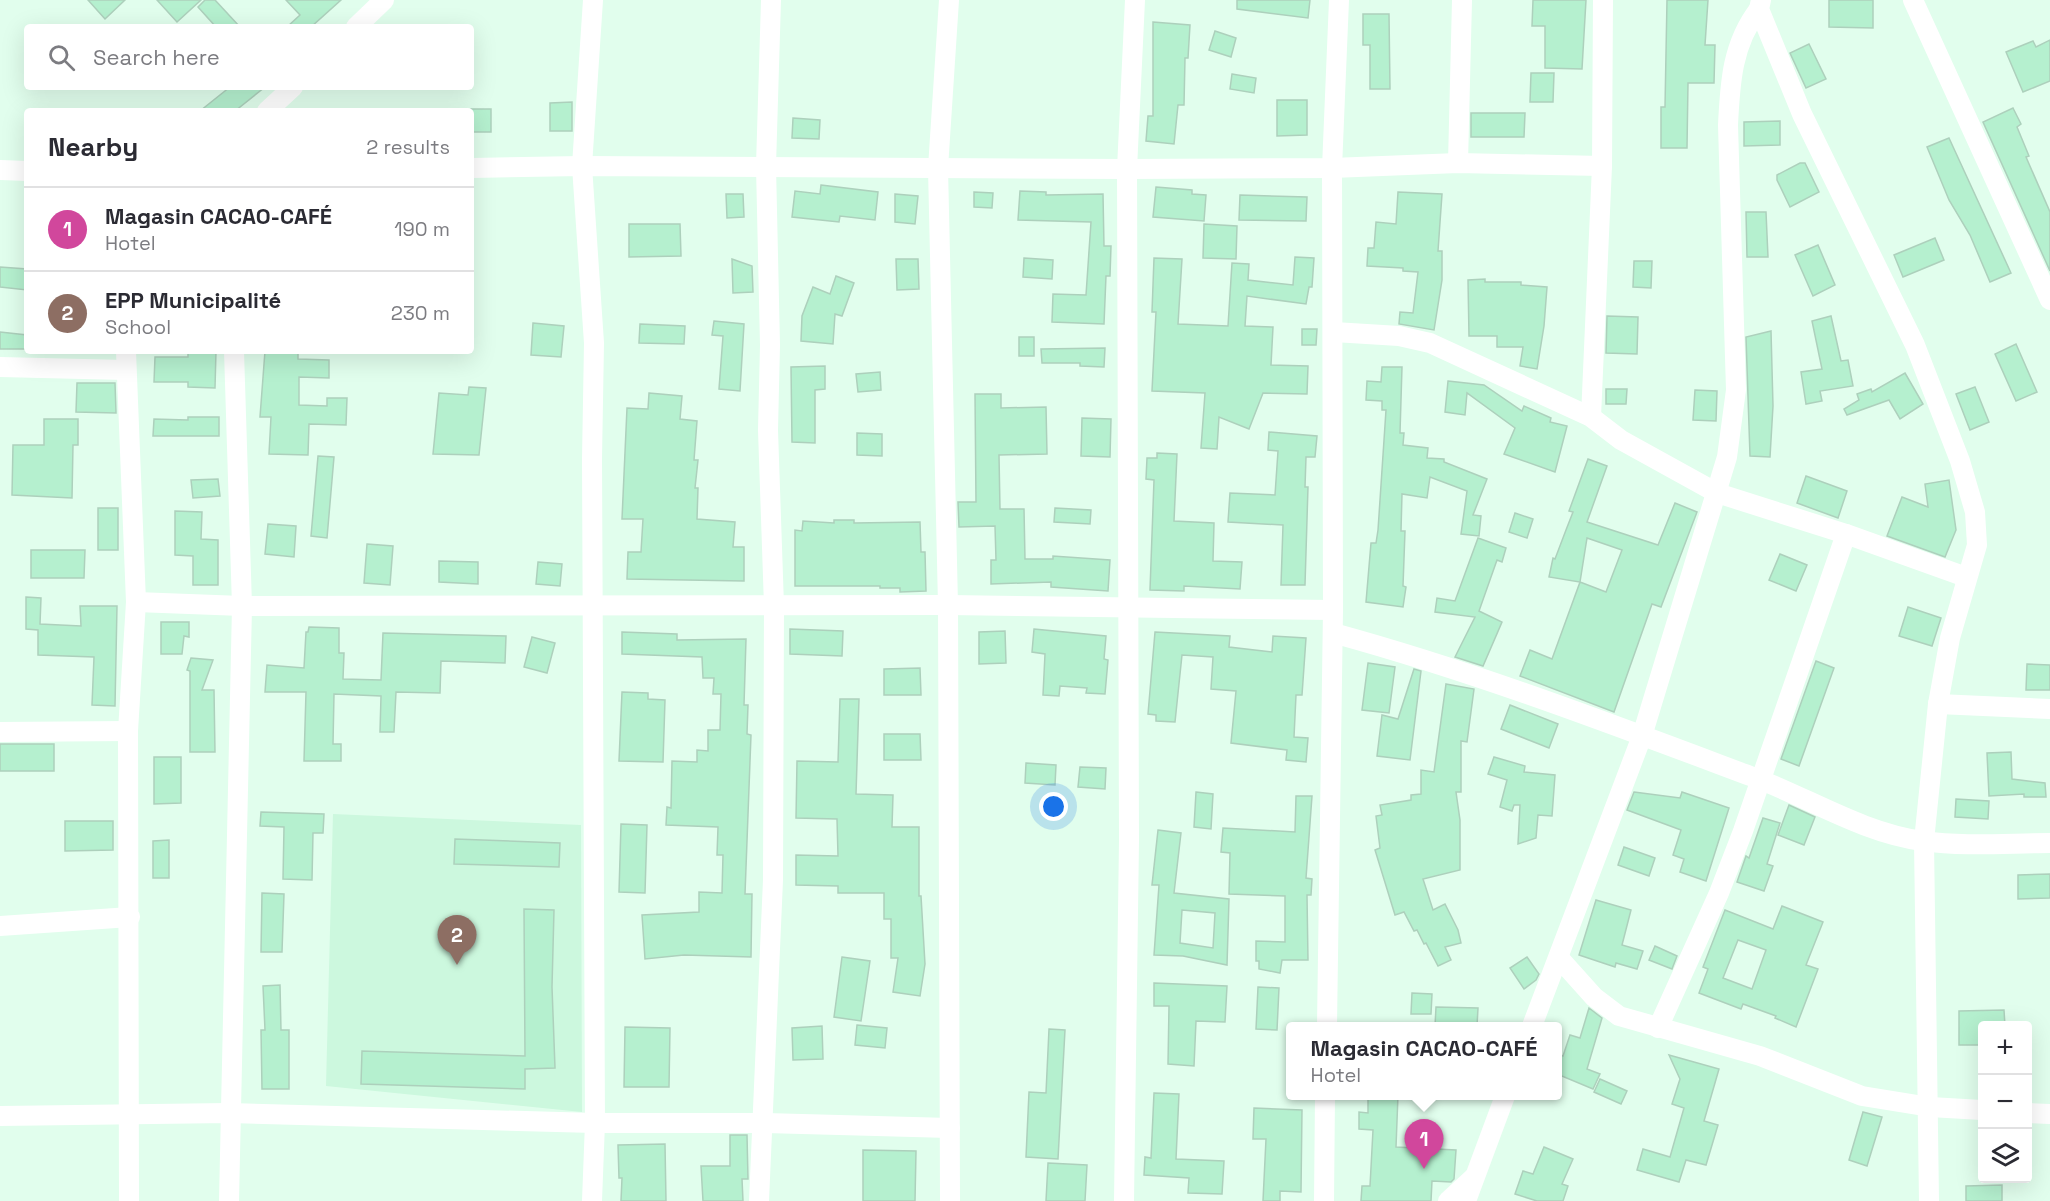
<!DOCTYPE html>
<html lang="en">
<head>
<meta charset="utf-8">
<style>
  :root { --surface:#fff; --page:#f7f7f7; --text:#2b2b33; --muted:#7c7c81; --line:#e1e1e2; --accent:#db2777 }
  body { margin:0; font-family:"Space Grotesk",sans-serif; background:var(--page); color:var(--text) }
  .controls { position:absolute; right:18px; bottom:18px; display:grid; overflow:hidden; border-radius:6px; box-shadow:0 6px 24px #0002 }
  .controls button { width:54px; height:54px; display:grid; place-items:center; padding:0; border:0; border-bottom:2px solid var(--line); background:var(--surface); color:var(--text); font:30px sans-serif }
  .you { position:absolute; left:1054px; top:807px; width:21px; height:21px; margin:-15px; border:4px solid #fff; border-radius:50%; background:#1a73e8; box-shadow:0 0 0 9px #1a73e833 }
  .badge { display:grid; place-items:center; width:39px; height:39px; border-radius:50%; background:var(--accent); color:#fff; font-size:20px; font-weight:700 }
  .pin { position:absolute; translate:-50% -50px; filter:drop-shadow(0 2px 3px #0008) }
  .pin::after { content:''; position:absolute; top:32px; width:21px; height:18px; background:inherit; clip-path:polygon(0 0,100% 0,50% 100%) }
  .popup { position:absolute; left:1286px; top:1022px; width:276px; height:78px; box-sizing:border-box; display:grid; place-content:center; border-radius:6px; background:var(--surface); filter:drop-shadow(0 2px 4px #0005); font-size:20px; white-space:nowrap; color:var(--muted) }
  .popup b { font-size:22px; color:var(--text) }
  .popup::after { content:''; position:absolute; left:50%; top:100%; margin-left:-12px; border:12px solid transparent; border-top-color:var(--surface) }
  .list { margin:0; padding:0; list-style:none }
  h2 { display:flex; justify-content:space-between; align-items:center; height:78px; margin:0; padding:0 24px; font-size:26px }
  h2 small { font-size:20px; font-weight:400; color:var(--muted) }
  .list li { display:grid; grid-template-columns:39px 1fr auto; gap:18px; align-items:center; box-sizing:border-box; height:84px; padding:0 24px; border-top:2px solid var(--line) }
  .list b { display:block; font-size:22px; white-space:nowrap }
  .list p { margin:0; font-size:20px; white-space:nowrap; color:var(--muted) }
  .list em { font-size:20px; font-style:normal; color:var(--muted) }
  .icon { flex:none; width:33px; height:33px; fill:none; stroke:currentColor; stroke-width:2; stroke-linecap:round; stroke-linejoin:round }
  .map { position:relative; flex:none; width:2050px; height:1201px; overflow:hidden }
  .search { position:absolute; background:var(--surface); box-shadow:0 6px 24px #0002; left:24px; top:24px; width:450px; height:66px; display:flex; align-items:center; gap:15px; box-sizing:border-box; padding:0 21px; border-radius:6px; color:var(--muted); font-size:22px }
  .panel { position:absolute; background:var(--surface); box-shadow:0 6px 24px #0002; left:24px; top:108px; width:450px; height:246px; border-radius:6px }
  .map>svg:first-child { display:block }
  .built { fill:#ccf8de }
  .building { fill:#b5f0cf; stroke:#add0bc; stroke-width:1.5; fill-rule:evenodd }
  .lines { fill:none; stroke-linecap:round; stroke-linejoin:round }
  .minor { stroke:#fff; stroke-width:20 }
</style>
</head>
<body>
<div class="map">
<svg width="2050" height="1201" viewBox="0 0 2050 1201">
  <rect width="100%" height="100%" fill="#e1feed"/>
  <polygon class="built" points="333,814 581,825 582,1112 326,1086"/>
  <g class="building">
    <polygon points="88,0 125,0 105,19"/>
    <polygon points="157,0 201,0 177,22"/>
    <polygon points="205,0 215,0 240,27 216,27 198,7"/>
    <polygon points="286,0 341,0 311,27 287,27 300,15"/>
    <polygon points="1237,0 1310,0 1308,18 1237,9"/>
    <polygon points="1533,0 1586,0 1582,69 1545,68 1545,26 1532,26"/>
    <polygon points="1667,0 1708,0 1705,45 1715,45 1714,83 1688,83 1687,148 1661,148 1661,107 1665,107"/>
    <polygon points="1829,0 1873,0 1873,28 1829,27"/>
    <polygon points="1363,14 1389,14 1390,89 1370,89 1370,45 1363,45"/>
    <polygon points="1153,22 1190,25 1188,58 1185,58 1184,105 1178,105 1174,144 1146,141 1148,116 1153,116"/>
    <polygon points="1215,31 1236,38 1231,57 1209,50"/>
    <polygon points="2050,40 2050,81 2023,92 2006,52 2033,41 2036,47"/>
    <polygon points="1809,44 1826,79 1806,88 1790,53"/>
    <polygon points="1531,73 1554,73 1553,102 1530,102"/>
    <polygon points="1232,74 1256,78 1254,93 1230,89"/>
    <polygon points="230,87 265,87 235,111 200,111"/>
    <polygon points="1277,100 1307,100 1307,135 1277,136"/>
    <polygon points="572,102 572,131 550,131 550,103"/>
    <polygon points="2013,108 2021,124 2017,127 2029,156 2026,157 2050,212 2050,271 1983,122"/>
    <rect x="471" y="109" width="20" height="23"/>
    <polygon points="1471,113 1525,113 1524,137 1471,137"/>
    <polygon points="793,118 820,120 819,139 792,138"/>
    <polygon points="1780,121 1780,145 1744,146 1744,122"/>
    <polygon points="1949,138 2011,273 1990,282 1970,235 1949,200 1927,147"/>
    <polygon points="1800,163 1805,163 1819,192 1790,207 1777,180 1777,175"/>
    <polygon points="821,185 878,192 875,220 840,216 839,222 792,217 795,191 820,194"/>
    <polygon points="1156,187 1192,190 1192,194 1206,195 1204,221 1153,217"/>
    <polygon points="1020,191 1046,192 1046,195 1103,194 1104,246 1111,246 1110,276 1106,276 1104,324 1052,322 1053,294 1086,295 1091,222 1018,220"/>
    <polygon points="974,192 993,193 992,208 974,207"/>
    <polygon points="1398,192 1442,194 1438,251 1442,251 1442,280 1434,330 1399,324 1400,312 1413,313 1418,272 1403,271 1403,268 1367,266 1368,248 1374,248 1376,222 1396,224"/>
    <polygon points="726,194 743,194 744,217 727,218"/>
    <polygon points="895,194 918,196 915,224 895,222"/>
    <polygon points="1240,195 1307,197 1306,221 1239,220"/>
    <polygon points="1746,212 1766,212 1768,257 1747,257"/>
    <polygon points="629,224 680,224 681,256 629,257"/>
    <polygon points="1204,224 1237,226 1236,259 1203,258"/>
    <polygon points="1935,238 1944,260 1903,277 1894,255"/>
    <polygon points="1818,245 1835,285 1813,296 1795,255"/>
    <polygon points="1295,257 1314,258 1312,287 1309,287 1306,304 1247,296 1245,326 1273,327 1271,365 1308,366 1307,394 1263,393 1249,429 1219,417 1217,449 1201,448 1205,393 1152,391 1156,312 1152,312 1154,258 1182,259 1178,324 1228,326 1232,263 1249,264 1248,280 1293,285"/>
    <polygon points="1024,258 1053,260 1052,279 1023,277"/>
    <polygon points="732,259 752,266 753,292 733,293"/>
    <polygon points="896,259 918,259 919,289 897,290"/>
    <polygon points="1634,261 1652,261 1651,288 1633,287"/>
    <polygon points="0,267 27,269 27,290 0,287"/>
    <polygon points="836,276 854,283 842,316 835,314 833,344 801,341 802,316 813,287 830,294"/>
    <polygon points="1485,279 1485,282 1521,282 1521,285 1547,287 1544,326 1537,369 1520,366 1523,347 1497,347 1497,336 1469,336 1468,280"/>
    <polygon points="1607,316 1638,317 1637,354 1606,353"/>
    <polygon points="1831,316 1841,361 1848,360 1853,386 1820,391 1822,401 1806,404 1801,372 1822,369 1812,321"/>
    <polygon points="714,321 744,324 740,391 719,389 723,336 712,335"/>
    <polygon points="533,323 564,326 561,357 531,355"/>
    <polygon points="640,324 685,326 684,344 639,343"/>
    <polygon points="1302,329 1317,329 1316,345 1302,345"/>
    <polygon points="1771,331 1773,406 1770,457 1750,456 1746,337"/>
    <polygon points="0,332 27,335 27,349 0,349"/>
    <rect x="1019" y="337" width="15" height="19"/>
    <polygon points="2016,344 2037,392 2016,401 1995,354"/>
    <polygon points="1105,348 1104,367 1080,366 1080,363 1042,363 1041,349"/>
    <polygon points="188,351 216,351 215,388 188,387 188,382 154,382 155,357 188,357"/>
    <polygon points="265,351 298,351 298,359 329,360 329,378 299,377 299,405 327,406 327,398 347,398 346,425 309,424 308,455 269,454 271,417 260,417"/>
    <polygon points="825,366 825,389 815,390 815,443 792,442 791,367"/>
    <polygon points="1382,367 1402,367 1400,433 1404,433 1403,445 1428,448 1427,458 1444,459 1444,462 1487,479 1473,515 1481,516 1479,536 1461,534 1467,491 1430,477 1427,498 1402,494 1401,531 1405,531 1403,586 1406,587 1403,607 1366,602 1371,543 1376,543 1378,530 1386,410 1382,410 1382,401 1366,400 1367,381 1381,382"/>
    <polygon points="880,372 881,390 858,392 856,374"/>
    <polygon points="1905,373 1923,404 1900,419 1889,400 1847,415 1844,409 1859,400 1857,394 1871,389 1872,392"/>
    <polygon points="1448,381 1484,385 1522,411 1524,406 1551,418 1550,422 1567,426 1555,472 1504,454 1515,428 1467,393 1465,415 1445,412"/>
    <polygon points="77,383 115,383 116,413 76,412"/>
    <polygon points="469,387 486,388 479,455 433,454 439,393 468,395"/>
    <polygon points="1975,387 1989,422 1970,430 1956,394"/>
    <polygon points="1606,389 1627,389 1626,404 1606,404"/>
    <polygon points="1695,390 1717,391 1716,421 1693,420"/>
    <polygon points="649,393 682,396 680,419 697,421 694,460 698,460 695,488 698,488 697,519 735,522 733,547 744,547 744,581 627,579 628,552 641,552 643,519 622,519 627,408 648,409"/>
    <polygon points="975,394 1001,394 1001,408 1046,407 1047,454 999,455 1000,509 1024,509 1025,559 1053,559 1053,556 1110,560 1108,591 1051,587 1051,582 991,584 991,560 996,560 995,526 959,527 958,502 976,502"/>
    <polygon points="188,417 219,417 219,436 153,436 154,419 188,420"/>
    <polygon points="1082,418 1111,419 1110,457 1081,456"/>
    <polygon points="44,419 78,419 78,445 73,445 72,498 12,495 13,445 44,445"/>
    <polygon points="1269,432 1317,436 1315,457 1306,457 1305,487 1308,487 1305,585 1281,585 1283,525 1228,522 1230,493 1275,495 1278,451 1268,450"/>
    <polygon points="857,433 882,434 882,456 857,455"/>
    <polygon points="1157,453 1177,454 1174,521 1214,523 1213,561 1242,562 1240,589 1184,586 1184,591 1150,590 1154,480 1146,479 1147,458 1157,458"/>
    <polygon points="318,456 334,457 327,538 311,536"/>
    <path d="M1588 459 1607 466 1587 522 1658 545 1675 503 1697 512 1661 607 1652 604 1614 712 1520 676 1530 650 1552 659 1580 582 1549 577 1553 558 1555 559 1566 530 1573 512 1569 511ZM1587 538 1622 550 1606 592 1580 582Z"/>
    <polygon points="1806,476 1847,491 1838,518 1797,503"/>
    <polygon points="218,479 220,496 193,498 191,480"/>
    <polygon points="1949,480 1956,530 1945,557 1887,536 1902,497 1928,507 1925,484"/>
    <rect x="98" y="508" width="20" height="42"/>
    <polygon points="1055,508 1091,510 1090,524 1054,522"/>
    <polygon points="175,511 202,512 201,539 218,540 218,585 193,585 193,556 175,555"/>
    <polygon points="1515,513 1533,519 1527,538 1509,532"/>
    <polygon points="834,520 854,520 854,523 920,522 921,552 925,552 926,591 900,592 900,588 880,588 880,586 795,586 795,530 802,531 803,521 834,523"/>
    <polygon points="268,524 296,526 294,557 265,554"/>
    <polygon points="1478,538 1506,548 1502,562 1497,560 1479,611 1502,622 1483,666 1455,657 1475,617 1435,612 1437,598 1455,601"/>
    <polygon points="367,544 393,546 390,585 364,583"/>
    <polygon points="31,550 85,550 84,578 31,578"/>
    <polygon points="1780,554 1807,565 1796,591 1769,580"/>
    <polygon points="439,561 478,562 478,584 439,582"/>
    <polygon points="538,562 562,564 560,586 536,584"/>
    <polygon points="26,597 41,598 40,624 81,626 80,606 117,606 115,706 92,705 94,657 38,655 38,630 26,629"/>
    <polygon points="1908,607 1941,618 1932,646 1899,636"/>
    <polygon points="161,622 189,622 189,637 184,636 182,654 161,654"/>
    <polygon points="309,627 339,628 339,653 344,653 343,679 381,680 383,633 506,636 505,663 441,661 440,693 396,692 394,732 380,732 381,696 334,694 333,744 341,744 341,761 304,761 306,692 265,692 267,665 304,668 306,632 308,632"/>
    <polygon points="790,629 843,631 842,656 790,654"/>
    <polygon points="1034,629 1106,636 1104,659 1108,660 1105,694 1086,693 1087,688 1060,686 1059,696 1043,695 1045,654 1032,652"/>
    <polygon points="1005,631 1006,663 979,664 979,632"/>
    <polygon points="622,632 677,634 677,640 746,639 744,705 748,705 747,734 751,735 745,894 752,894 751,957 684,955 645,959 642,915 699,912 699,892 722,893 723,855 717,855 718,827 666,825 667,807 671,808 672,761 697,762 697,750 708,751 708,730 720,730 721,694 713,694 714,678 703,678 702,657 622,654"/>
    <polygon points="1155,632 1230,636 1229,647 1272,652 1273,636 1306,638 1302,695 1296,695 1294,737 1308,738 1306,762 1286,760 1287,750 1231,743 1236,691 1211,689 1213,657 1182,655 1175,722 1156,721 1156,715 1148,714"/>
    <polygon points="532,637 555,643 547,673 524,667"/>
    <polygon points="191,658 213,660 202,690 214,690 215,752 190,752 190,671 187,670"/>
    <polygon points="1816,661 1834,668 1799,766 1781,759"/>
    <polygon points="1368,663 1395,667 1389,713 1362,710"/>
    <polygon points="2027,664 2050,665 2050,690 2026,690"/>
    <polygon points="920,668 921,695 884,695 884,669"/>
    <polygon points="1414,669 1421,671 1410,760 1377,756 1382,715 1398,719"/>
    <polygon points="1446,684 1474,689 1467,742 1461,741 1461,792 1456,792 1460,820 1460,870 1423,879 1433,910 1445,904 1458,930 1461,943 1445,947 1451,960 1438,966 1426,943 1424,944 1417,930 1414,931 1404,912 1395,915 1375,850 1380,848 1376,816 1382,815 1380,805 1411,800 1411,795 1421,794 1421,770 1434,772"/>
    <polygon points="622,692 648,693 648,699 665,700 663,762 619,761"/>
    <polygon points="840,699 859,699 856,794 893,795 892,827 919,827 919,896 921,896 925,964 920,996 893,992 898,958 891,958 891,919 884,919 884,893 838,893 838,886 796,885 796,855 838,856 837,819 796,818 797,761 838,762"/>
    <polygon points="1510,705 1558,724 1549,748 1501,729"/>
    <polygon points="884,734 920,734 921,760 884,760"/>
    <rect x="0" y="744" width="54" height="27"/>
    <polygon points="2011,752 2012,779 2045,783 2046,797 2024,797 2024,794 1989,796 1987,753"/>
    <polygon points="154,757 181,757 181,803 154,804"/>
    <polygon points="1494,757 1525,766 1524,772 1555,775 1552,816 1538,815 1536,838 1518,844 1520,805 1514,805 1512,811 1500,807 1507,780 1488,774"/>
    <polygon points="1026,763 1056,765 1055,785 1025,783"/>
    <polygon points="1080,767 1106,768 1105,789 1078,787"/>
    <polygon points="1196,792 1213,794 1211,829 1194,827"/>
    <polygon points="1634,792 1680,798 1682,792 1729,808 1706,881 1680,872 1684,859 1673,855 1681,830 1627,810"/>
    <polygon points="1296,796 1312,796 1306,878 1312,879 1311,895 1307,895 1308,960 1282,960 1280,973 1259,969 1259,961 1256,961 1256,941 1285,942 1285,896 1229,894 1230,853 1221,852 1223,828 1295,832"/>
    <polygon points="1956,799 1989,801 1988,819 1955,817"/>
    <polygon points="1789,805 1815,817 1804,845 1778,835"/>
    <polygon points="261,812 324,814 323,833 313,833 312,880 283,879 284,827 260,826"/>
    <polygon points="1763,818 1780,823 1767,864 1773,866 1764,891 1737,882 1746,856 1749,858"/>
    <polygon points="65,821 113,821 113,850 65,851"/>
    <polygon points="621,824 647,825 645,893 619,892"/>
    <path d="M1158 830 1181 833 1174 893 1229 899 1227 965 1183 956 1154 955 1159 885H1152ZM1182 910 1215 913 1213 948 1180 943Z"/>
    <polygon points="455,839 560,843 559,867 454,864"/>
    <polygon points="169,840 169,878 153,878 153,841"/>
    <polygon points="1624,847 1655,858 1649,876 1618,865"/>
    <polygon points="2050,874 2050,898 2018,899 2018,875"/>
    <polygon points="262,893 284,894 282,952 261,952"/>
    <polygon points="1596,900 1631,910 1622,945 1643,951 1637,969 1616,963 1615,967 1579,955"/>
    <path d="M1782 906 1823 922 1806 965 1818 969 1796 1027 1775 1018 1776 1016 1743 1004 1741 1009 1699 993 1708 969 1703 967 1725 910 1773 929ZM1738 940 1766 950 1752 989 1723 978Z"/>
    <polygon points="524,909 554,910 552,987 555,1068 525,1069 525,1089 361,1084 362,1051 525,1056"/>
    <polygon points="1655,946 1677,956 1672,969 1649,960"/>
    <polygon points="842,957 870,961 861,1021 834,1017"/>
    <polygon points="1527,957 1539,974 1536,980 1524,989 1510,968"/>
    <polygon points="1154,983 1227,986 1225,1022 1196,1021 1194,1066 1168,1064 1169,1006 1154,1006"/>
    <polygon points="280,985 281,1030 289,1030 289,1089 262,1089 261,1030 265,1030 263,986"/>
    <polygon points="1258,987 1279,988 1277,1030 1256,1029"/>
    <polygon points="1412,993 1432,994 1431,1014 1411,1014"/>
    <polygon points="1436,1007 1478,1008 1477,1026 1435,1026"/>
    <polygon points="1589,1008 1602,1018 1587,1069 1600,1074 1593,1089 1557,1074 1557,1054 1563,1056 1570,1035 1580,1038"/>
    <polygon points="2004,1010 2005,1026 1983,1026 1983,1045 1959,1045 1959,1011"/>
    <polygon points="857,1025 887,1028 885,1048 855,1045"/>
    <polygon points="822,1026 823,1059 793,1060 792,1028"/>
    <polygon points="625,1027 670,1028 669,1087 624,1087"/>
    <polygon points="1049,1029 1065,1030 1058,1159 1026,1157 1029,1092 1046,1093"/>
    <polygon points="1669,1055 1719,1069 1704,1121 1718,1125 1706,1165 1686,1160 1679,1182 1637,1170 1643,1149 1670,1157 1684,1108 1672,1104 1680,1079"/>
    <polygon points="1600,1079 1627,1091 1621,1104 1594,1092"/>
    <polygon points="1154,1093 1179,1094 1176,1159 1224,1161 1222,1194 1188,1193 1189,1178 1144,1175 1145,1157 1151,1158"/>
    <polygon points="1368,1095 1398,1095 1396,1147 1456,1150 1454,1179 1451,1182 1432,1181 1431,1201 1361,1201 1362,1186 1370,1186 1373,1130 1359,1129 1359,1112 1368,1113"/>
    <polygon points="1254,1108 1302,1110 1301,1192 1280,1191 1280,1201 1263,1201 1266,1139 1253,1139"/>
    <polygon points="1863,1112 1882,1117 1867,1166 1849,1160"/>
    <polygon points="730,1135 747,1135 748,1179 742,1179 743,1201 703,1201 701,1166 730,1166"/>
    <polygon points="665,1144 666,1201 621,1201 622,1178 619,1178 618,1145"/>
    <polygon points="1544,1147 1573,1159 1562,1184 1568,1186 1563,1201 1537,1201 1515,1194 1523,1171 1533,1174"/>
    <polygon points="863,1150 916,1151 915,1201 863,1201"/>
    <polygon points="1048,1163 1087,1165 1085,1201 1046,1201"/>
    <polygon points="2002,1185 2002,1201 1966,1201 1966,1186"/>
  </g>
  <g class="lines">
    <g class="minor">
      <polyline points="949,0 938,168 948,605 950,1201"/>
      <polyline points="1761,0 1759,9 1802,114 1915,345 1960,461 1975,512 1977,545 1950,638 1938,704 1924,841 1929,1201"/>
      <polyline points="1913,0 2050,300"/>
      <polyline points="356,27 384,0"/>
      <polyline points="267,111 293,87"/>
      <polyline points="1458,163 1462,0"/>
      <polyline points="471,168 582,166 1127,169 1332,168 1458,163 1602,166"/>
      <polyline points="0,170 27,171"/>
      <polyline points="1334,332 1399,336 1430,343 1591,417 1621,440 1717,493 1846,534 1966,577"/>
      <polyline points="126,351 136,602 128,731 129,1201"/>
      <polyline points="0,367 126,370"/>
      <polyline points="1591,417 1602,166 1603,0"/>
      <polyline points="136,602 242,606 948,605 1333,610"/>
      <path d="M1333 633C1476 672 1614 725 1753 777 1809 798 1863 833 1923 841 1964 847 2009 843 2050 843"/>
      <polyline points="1938,704 2050,709"/>
      <polyline points="0,732 128,731"/>
      <polyline points="0,926 130,917"/>
      <polyline points="1559,958 1594,997 1619,1016 1760,1056 1862,1096 1930,1107 1982,1110"/>
      <polyline points="1327,1026 1333,610 1332,168 1339,0"/>
      <path d="M1532 1026 1642 736 1727 457 1736 390 1728 125C1730 83 1732 44 1759 9"/>
      <polyline points="1658,1028 1719,893 1743,831 1846,534"/>
      <polyline points="2028,1113 2050,1114"/>
      <polyline points="0,1116 229,1113 595,1123 765,1123 950,1128"/>
      <polyline points="229,1201 242,606 234,351"/>
      <polyline points="592,1201 595,1123 592,459 594,343 582,166 593,0"/>
      <polyline points="759,1201 773,880 774,606 768,430 770,345 766,166 771,0"/>
      <polyline points="1124,1201 1129,840 1127,169 1135,0"/>
      <polyline points="1324,1201 1325,1096"/>
      <polyline points="1448,1201 1473,1178"/>
      <polyline points="1466,1201 1505,1096"/>
    </g>
  </g>
</svg>
<div class="controls">
<button>+</button>
<button>−</button>
<button><svg class="icon" aria-label="layers" viewBox="0 0 24 24"><path d="M12 4l9 5-9 5-9-5zM3 14l9 5 9-5"/></svg></button>
</div>
<div class="you"></div>
<div class="pin badge" style="left:1424px;top:1169px;background:#d1479c">1</div>
<div class="popup"><b>Magasin CACAO-CAFÉ</b>Hotel</div>
<div class="pin badge" style="left:457px;top:965px;background:#8d6e63">2</div>
<div class="search"><svg class="icon" aria-label="search" viewBox="0 0 24 24"><circle cx="10" cy="10" r="6"/><path d="M15 15l6 6"/></svg>Search here</div>
<section class="panel">
<h2>Nearby<small>2 results</small></h2>
<ul class="list">
<li><span class="badge" style="background:#d1479c">1</span><div><b>Magasin CACAO-CAFÉ</b><p>Hotel</p></div><em>190 m</em></li>
<li><span class="badge" style="background:#8d6e63">2</span><div><b>EPP Municipalité</b><p>School</p></div><em>230 m</em></li>
</ul>
</section>
</div>
</body>
</html>
